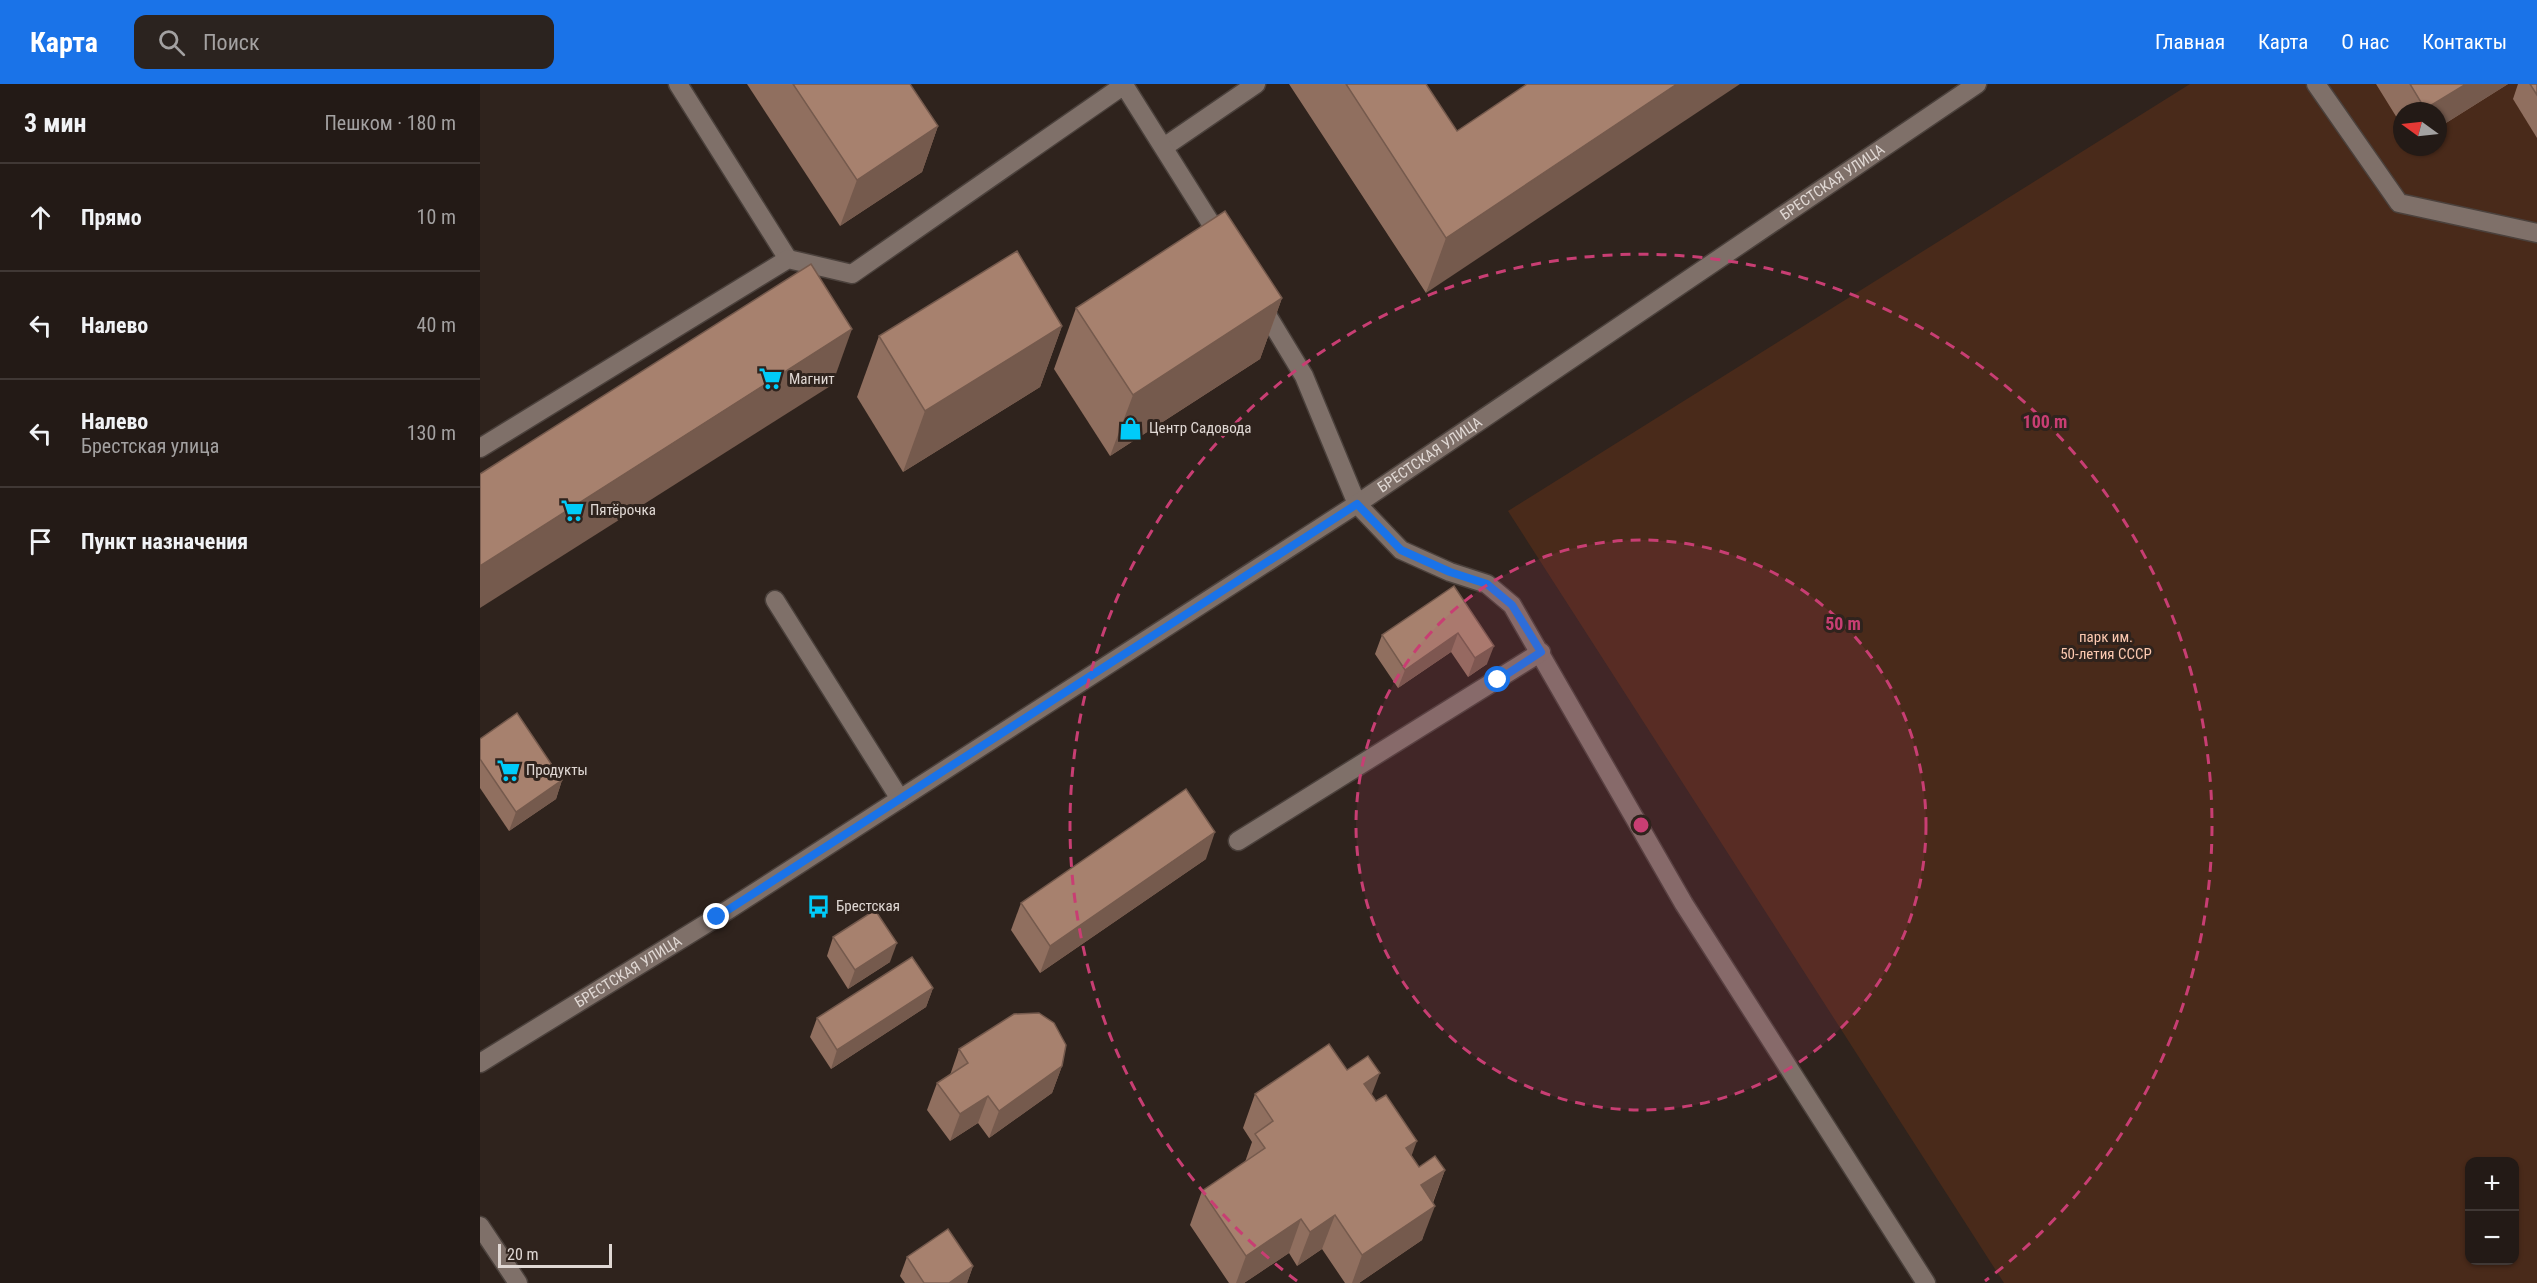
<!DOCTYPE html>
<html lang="ru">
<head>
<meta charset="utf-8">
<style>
  :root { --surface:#231a16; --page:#2b231f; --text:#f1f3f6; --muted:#a3a1a1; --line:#403835; --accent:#1a73e8 }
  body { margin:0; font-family:"Roboto Condensed",sans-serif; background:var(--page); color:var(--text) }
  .controls { position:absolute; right:18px; bottom:18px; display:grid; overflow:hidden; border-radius:12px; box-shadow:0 2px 4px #0004 }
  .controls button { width:54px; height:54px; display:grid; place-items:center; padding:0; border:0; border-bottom:2px solid var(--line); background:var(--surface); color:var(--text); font:30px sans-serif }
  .compass { position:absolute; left:1913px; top:18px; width:54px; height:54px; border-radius:50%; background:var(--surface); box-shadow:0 2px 4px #0004; rotate:285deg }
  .scale { position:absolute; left:18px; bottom:15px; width:114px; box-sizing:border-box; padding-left:6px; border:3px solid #e0d8d4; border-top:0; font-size:16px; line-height:21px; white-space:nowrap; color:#e0d8d4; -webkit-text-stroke:4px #2f231d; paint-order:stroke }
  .stop { position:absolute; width:18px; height:18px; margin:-14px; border:4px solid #1a73e8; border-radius:50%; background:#fff }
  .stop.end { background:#1a73e8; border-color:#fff; box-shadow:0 2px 6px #0008 }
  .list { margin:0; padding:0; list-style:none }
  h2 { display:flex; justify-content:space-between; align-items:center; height:78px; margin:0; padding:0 24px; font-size:26px }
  h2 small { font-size:20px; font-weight:400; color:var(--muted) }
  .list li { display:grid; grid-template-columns:39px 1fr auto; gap:18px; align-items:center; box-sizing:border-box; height:108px; padding:0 24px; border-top:2px solid var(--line) }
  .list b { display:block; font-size:22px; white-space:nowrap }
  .list p { margin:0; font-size:20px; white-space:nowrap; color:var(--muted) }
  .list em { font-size:20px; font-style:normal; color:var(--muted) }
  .icon { flex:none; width:33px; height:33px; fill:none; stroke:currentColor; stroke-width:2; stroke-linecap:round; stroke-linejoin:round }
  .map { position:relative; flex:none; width:2057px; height:1199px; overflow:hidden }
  header { display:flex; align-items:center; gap:36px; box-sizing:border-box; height:84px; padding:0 30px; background:var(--accent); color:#fff }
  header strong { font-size:28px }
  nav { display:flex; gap:33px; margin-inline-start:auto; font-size:21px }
  .search { width:420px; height:54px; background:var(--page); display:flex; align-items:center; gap:15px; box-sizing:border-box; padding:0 21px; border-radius:12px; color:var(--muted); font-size:22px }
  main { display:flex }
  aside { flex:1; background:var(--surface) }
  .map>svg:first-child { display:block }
  .green { fill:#492a1a; fill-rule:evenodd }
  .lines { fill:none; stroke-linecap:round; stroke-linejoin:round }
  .lane-casing { stroke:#4b413c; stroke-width:21 }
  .street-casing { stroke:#4b413c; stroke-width:21 }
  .secondary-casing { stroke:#4b413c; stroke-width:21 }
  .lane { stroke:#7f7069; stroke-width:18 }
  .street { stroke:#7f7069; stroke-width:18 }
  .secondary { stroke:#7f7069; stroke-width:18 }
  .wall { fill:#906f5f }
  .shaded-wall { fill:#755a4d }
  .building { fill:#a7816e; stroke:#755a4d; stroke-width:1.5 }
  .route { stroke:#1a73e8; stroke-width:8 }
  .ring { fill:none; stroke:#c83e73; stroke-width:3; stroke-dasharray:10 8 }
  .labels { text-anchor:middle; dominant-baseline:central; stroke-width:6; stroke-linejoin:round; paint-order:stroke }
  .street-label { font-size:15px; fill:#e0d8d4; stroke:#2f231d }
  .poi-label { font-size:15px; fill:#e0d8d4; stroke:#2f231d; text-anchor:start }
  .park-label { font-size:15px; fill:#fcc9b0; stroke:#2f231d }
  .centre { fill:#c83e73; stroke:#2f231d; stroke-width:3 }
  .ring-label { font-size:18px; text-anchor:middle; font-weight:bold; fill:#c83e73; stroke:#2f231d; stroke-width:6; stroke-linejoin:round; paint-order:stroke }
</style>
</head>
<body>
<header>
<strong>Карта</strong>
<div class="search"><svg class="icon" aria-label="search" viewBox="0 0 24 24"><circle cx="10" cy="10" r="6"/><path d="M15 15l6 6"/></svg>Поиск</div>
<nav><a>Главная</a><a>Карта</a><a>О нас</a><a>Контакты</a></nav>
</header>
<main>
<aside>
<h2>3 мин<small>Пешком · 180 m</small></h2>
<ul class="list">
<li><svg class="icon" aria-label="ahead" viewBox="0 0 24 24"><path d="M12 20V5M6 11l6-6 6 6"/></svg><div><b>Прямо</b></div><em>10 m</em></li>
<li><svg class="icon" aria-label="left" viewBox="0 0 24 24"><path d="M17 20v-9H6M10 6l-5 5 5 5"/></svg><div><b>Налево</b></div><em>40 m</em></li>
<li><svg class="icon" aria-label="left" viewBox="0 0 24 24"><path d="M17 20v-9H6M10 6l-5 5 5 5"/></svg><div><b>Налево</b><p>Брестская улица</p></div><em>130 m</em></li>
<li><svg class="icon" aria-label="arrive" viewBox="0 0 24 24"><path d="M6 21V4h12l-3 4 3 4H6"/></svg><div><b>Пункт назначения</b></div></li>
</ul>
</aside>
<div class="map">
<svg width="2057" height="1199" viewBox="0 0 2057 1199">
  <rect width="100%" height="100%" fill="#2f231d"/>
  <path class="green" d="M1710 0H2057V1199H1524L1028 427ZM1922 27H1958V63H1922ZM1990 1078H2034V1176H1990Z"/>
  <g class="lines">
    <defs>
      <g id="lane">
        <polyline points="198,0 308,175"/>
        <polyline points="1836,0 1919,119 2057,149"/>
        <polyline points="684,63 776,0"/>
        <polyline points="781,221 824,292 877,420 921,466 970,488 1007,500 1032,521 1204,820 1446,1199"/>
        <polyline points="0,364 308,175 372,190 644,1 742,157"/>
        <polyline points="295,516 420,715"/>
        <polyline points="758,757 1061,568"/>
      </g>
      <polyline id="street" points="0,1142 38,1199"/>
      <g id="secondary">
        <path id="s1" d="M0 979 237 833 877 420 1497 0"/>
      </g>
    </defs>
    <use href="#lane" class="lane-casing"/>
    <use href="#street" class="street-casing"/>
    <use href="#secondary" class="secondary-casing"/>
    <use href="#lane" class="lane"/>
    <use href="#street" class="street"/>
    <use href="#secondary" class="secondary"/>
  </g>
  <g class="wall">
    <polygon points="267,0 430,0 458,42 442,88 360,142"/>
    <polygon points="809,0 946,0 977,47 1047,0 946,209"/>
    <polygon points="1896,0 2028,0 1958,44 1958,27 1922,27 1922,42"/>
    <polygon points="2038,0 2057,0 2057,54 2033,15"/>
    <polygon points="802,214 780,275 630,372 574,285 596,224"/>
    <polygon points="582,242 560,303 423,388 377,313 399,252"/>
    <polygon points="974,502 1007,580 988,593 971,568 918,604 895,570 902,551"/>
    <polygon points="0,655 82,696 76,715 29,747 0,704"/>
    <polygon points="726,775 560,889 531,846 541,819"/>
    <polygon points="353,853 410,878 368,905 347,872"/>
    <polygon points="453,904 446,923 351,985 330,953 337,934"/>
    <polygon points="479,965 582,982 572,1009 509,1054 498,1039 470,1057 447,1026 457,999 470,991"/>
    <polygon points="867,986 892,1011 939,1083 965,1086 953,1119 942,1156 879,1199 865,1199 842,1165 817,1182 809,1169 764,1199 749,1199 710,1141 722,1107 765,1078 772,1058 763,1044 775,1010"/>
    <polygon points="427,1173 493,1182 487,1199 425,1199 420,1192"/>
  </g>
  <g class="shaded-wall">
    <polygon points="1197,0 1260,0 946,209 966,154"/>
    <polygon points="1986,0 2028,0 1958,44 1958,27 1945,27 1945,25"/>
    <polygon points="458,42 442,88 360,142 377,96"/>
    <polygon points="802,214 780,275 630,372 653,311"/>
    <polygon points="582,242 560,303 423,388 445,327"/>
    <polygon points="372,245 352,301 0,524 0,482"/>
    <polygon points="978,549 971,568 918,604 925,586"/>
    <polygon points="1014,562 1007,580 988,593 995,574"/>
    <polygon points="82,696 76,715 29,747 36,728"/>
    <polygon points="735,748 726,775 560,889 570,862"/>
    <polygon points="417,859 410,878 368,905 375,886"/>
    <polygon points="453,904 446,923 351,985 357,966"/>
    <polygon points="582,982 572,1009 509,1054 519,1027"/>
    <polygon points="900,989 887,1023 884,1000"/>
    <polygon points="508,1012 498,1039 470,1057 480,1030"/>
    <polygon points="937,1057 924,1092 926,1064"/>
    <polygon points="965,1086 952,1120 941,1101"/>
    <polygon points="955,1122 942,1156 879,1199 872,1199 882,1171"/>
    <polygon points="855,1131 842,1165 817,1182 830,1148"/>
    <polygon points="821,1135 809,1169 764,1199 756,1199 766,1172"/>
    <polygon points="493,1182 487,1199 469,1199"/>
  </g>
  <g class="building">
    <polygon points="313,0 430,0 458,42 377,96"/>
    <polygon points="866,0 946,0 977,47 1047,0 1197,0 966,154"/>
    <polygon points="1930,0 1986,0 1945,25"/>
    <polygon points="2050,0 2057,0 2057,11"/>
    <polygon points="745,127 802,214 653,311 596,224"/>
    <polygon points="537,167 582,242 445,327 399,252"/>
    <polygon points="331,180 372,245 0,482 0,390"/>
    <polygon points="974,502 1014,562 995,574 978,549 925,586 902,551"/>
    <polygon points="37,629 82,696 36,728 0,675 0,655"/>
    <polygon points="706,705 735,748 570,862 541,819"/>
    <polygon points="395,826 417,859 375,886 353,853"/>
    <polygon points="432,873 453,904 357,966 337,934"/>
    <polygon points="559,929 574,939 586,961 582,982 519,1027 508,1012 480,1030 457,999 488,979 479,965 534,930"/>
    <polygon points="849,960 867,986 888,972 900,989 884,1000 896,1017 906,1011 937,1057 926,1064 939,1083 955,1072 965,1086 941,1101 955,1122 882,1171 855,1131 830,1148 821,1135 766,1172 722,1107 785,1064 775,1050 793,1037 775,1010"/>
    <polygon points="468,1145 493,1182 469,1199 444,1199 427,1173"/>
  </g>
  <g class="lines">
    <polyline class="route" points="237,833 877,420 921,466 970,488 1007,500 1032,521 1061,568 1018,596"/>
  </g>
  <circle cx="1161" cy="741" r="285" fill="#c83e73" fill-opacity=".12"/>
  <g class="ring">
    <circle cx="1161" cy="741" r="285"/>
    <path d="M817 1197A571 571 0 1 1 1505 1197"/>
  </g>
  <defs>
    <symbol id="supermarket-bare" viewBox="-9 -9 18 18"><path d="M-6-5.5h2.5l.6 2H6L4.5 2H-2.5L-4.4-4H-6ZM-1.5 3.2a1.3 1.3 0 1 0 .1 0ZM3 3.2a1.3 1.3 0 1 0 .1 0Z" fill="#00cbf9" stroke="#2f231d" stroke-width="2.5" paint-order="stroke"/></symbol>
    <symbol id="shop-bare" viewBox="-9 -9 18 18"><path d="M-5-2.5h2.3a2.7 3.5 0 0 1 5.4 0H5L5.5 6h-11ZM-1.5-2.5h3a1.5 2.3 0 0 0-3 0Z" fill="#00cbf9" stroke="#2f231d" stroke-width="2.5" paint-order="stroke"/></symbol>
    <symbol id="bus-bare" viewBox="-9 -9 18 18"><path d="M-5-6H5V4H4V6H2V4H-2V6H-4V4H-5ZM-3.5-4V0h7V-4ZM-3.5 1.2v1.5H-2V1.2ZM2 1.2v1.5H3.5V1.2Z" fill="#00cbf9" stroke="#2f231d" stroke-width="2.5" paint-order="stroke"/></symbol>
  </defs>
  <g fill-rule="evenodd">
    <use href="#supermarket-bare" x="274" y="278" width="33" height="33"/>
    <use href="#shop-bare" x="634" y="328" width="33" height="33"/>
    <use href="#supermarket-bare" x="76" y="410" width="33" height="33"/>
    <use href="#supermarket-bare" x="12" y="670" width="33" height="33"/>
    <use href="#bus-bare" x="322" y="806" width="33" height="33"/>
  </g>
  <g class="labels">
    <g class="street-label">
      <text stroke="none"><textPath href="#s1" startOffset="1614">БРЕСТСКАЯ УЛИЦА</textPath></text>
      <text stroke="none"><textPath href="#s1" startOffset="1128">БРЕСТСКАЯ УЛИЦА</textPath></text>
      <text stroke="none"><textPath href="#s1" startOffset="174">БРЕСТСКАЯ УЛИЦА</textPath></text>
    </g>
    <g class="poi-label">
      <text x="309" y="295">Магнит</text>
      <text x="669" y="344">Центр Садовода</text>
      <text x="110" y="426">Пятёрочка</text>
      <text x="46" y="686">Продукты</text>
      <text x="356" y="822">Брестская</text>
    </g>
    <g class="park-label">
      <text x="1626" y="553">парк им.<tspan x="1626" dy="17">50-летия СССР</tspan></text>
    </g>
  </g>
  <circle cx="1161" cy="741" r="9" class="centre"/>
  <g class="ring-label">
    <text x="1565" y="344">100 m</text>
    <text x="1363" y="546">50 m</text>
  </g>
</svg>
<div class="controls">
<button>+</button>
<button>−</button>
</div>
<svg class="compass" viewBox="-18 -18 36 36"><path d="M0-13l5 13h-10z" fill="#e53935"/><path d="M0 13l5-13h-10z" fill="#a3a1a1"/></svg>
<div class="scale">20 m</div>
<div class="stop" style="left:1018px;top:596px"></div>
<div class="stop end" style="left:237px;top:833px"></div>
</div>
</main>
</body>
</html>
